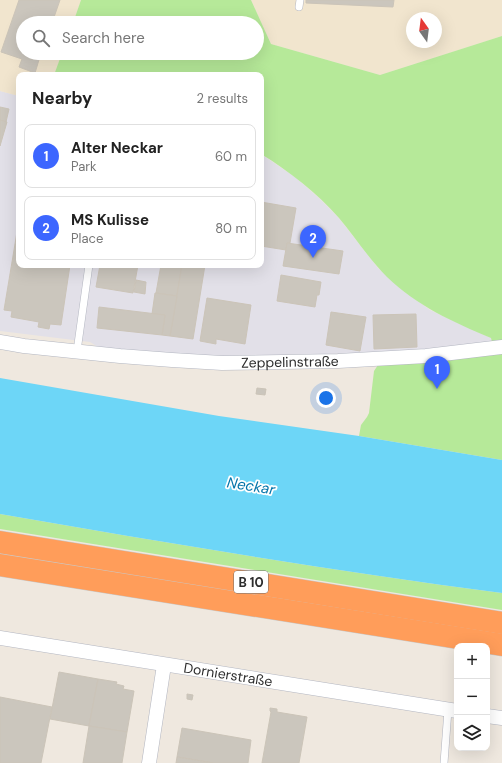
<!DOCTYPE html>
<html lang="en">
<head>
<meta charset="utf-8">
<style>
  :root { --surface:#fff; --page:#f6f6f6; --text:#222; --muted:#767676; --line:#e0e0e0; --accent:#3c66ff }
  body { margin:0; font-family:"DM Sans",sans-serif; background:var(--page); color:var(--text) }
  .controls { position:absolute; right:12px; bottom:12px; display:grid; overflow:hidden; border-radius:8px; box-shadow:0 4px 16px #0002 }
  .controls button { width:36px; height:36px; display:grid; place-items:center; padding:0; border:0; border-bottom:1px solid var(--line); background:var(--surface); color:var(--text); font:20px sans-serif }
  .compass { position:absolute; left:406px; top:12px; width:36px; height:36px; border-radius:50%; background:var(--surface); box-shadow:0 4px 16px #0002; rotate:346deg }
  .you { position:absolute; left:326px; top:398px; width:14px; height:14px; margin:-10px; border:3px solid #fff; border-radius:50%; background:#1a73e8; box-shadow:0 0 0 6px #1a73e833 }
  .badge { display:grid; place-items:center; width:26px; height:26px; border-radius:50%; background:var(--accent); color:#fff; font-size:13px; font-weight:700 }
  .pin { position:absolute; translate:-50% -33px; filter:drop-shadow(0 1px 2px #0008) }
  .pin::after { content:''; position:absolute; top:21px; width:14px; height:12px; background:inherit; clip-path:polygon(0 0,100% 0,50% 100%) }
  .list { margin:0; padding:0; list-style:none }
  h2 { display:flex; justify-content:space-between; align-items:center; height:52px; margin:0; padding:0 16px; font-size:17px }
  h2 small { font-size:13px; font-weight:400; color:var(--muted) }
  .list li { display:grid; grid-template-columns:26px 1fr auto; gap:12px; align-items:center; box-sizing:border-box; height:64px; margin:0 8px 8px; padding:0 8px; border:1px solid var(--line); border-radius:8px }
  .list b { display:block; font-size:15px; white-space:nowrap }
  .list p { margin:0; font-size:13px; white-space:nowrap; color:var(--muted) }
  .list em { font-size:13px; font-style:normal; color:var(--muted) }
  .icon { flex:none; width:22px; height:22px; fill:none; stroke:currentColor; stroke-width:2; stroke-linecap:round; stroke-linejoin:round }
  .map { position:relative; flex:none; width:502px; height:763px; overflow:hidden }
  .search { position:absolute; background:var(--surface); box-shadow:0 4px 16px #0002; left:16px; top:16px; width:248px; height:44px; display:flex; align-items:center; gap:10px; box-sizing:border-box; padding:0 14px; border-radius:22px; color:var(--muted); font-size:15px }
  .panel { position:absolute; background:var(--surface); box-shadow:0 4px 16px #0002; left:16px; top:72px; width:248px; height:196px; border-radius:8px }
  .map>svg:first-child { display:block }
  .industrial { fill:#e2e0e8 }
  .education { fill:#f1e5ce; fill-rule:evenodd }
  .green { fill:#b6e999 }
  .water { fill:#6dd6f7 }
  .building { fill:#cbc6bd; stroke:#cbc4b8 }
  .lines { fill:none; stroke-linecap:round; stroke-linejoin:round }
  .lane-casing { stroke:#b3b6c1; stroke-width:8 }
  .street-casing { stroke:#b3b6c1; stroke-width:15 }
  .highway-casing { stroke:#c8c8c8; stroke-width:23 }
  .lane { stroke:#fff; stroke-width:7 }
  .street { stroke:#fff; stroke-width:14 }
  .highway { stroke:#ff9d5a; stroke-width:22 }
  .labels { text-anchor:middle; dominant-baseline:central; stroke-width:3.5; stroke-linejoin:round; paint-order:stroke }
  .shield { fill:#fff; stroke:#6c6c6c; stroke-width:1 }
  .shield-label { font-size:13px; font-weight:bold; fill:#2d2d2d }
  .street-label { font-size:14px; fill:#2d2d2d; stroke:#fff }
  .water-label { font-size:15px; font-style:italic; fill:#0575aa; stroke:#fff }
</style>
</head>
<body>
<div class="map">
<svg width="502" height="763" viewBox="0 0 502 763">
  <rect width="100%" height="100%" fill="#efe8df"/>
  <polygon class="industrial" points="0,91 19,96 19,265 261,265 261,154 295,177 319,198 338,217 378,268 404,291 430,310 491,338 492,342 423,350 372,353 224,356 187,355 98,347 90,342 0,331"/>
  <g class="education">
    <polygon points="0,0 81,0 73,23 23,23 23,53 62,53 54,75 19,75 19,96 0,91"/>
    <path d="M251 0H502V36L380 75 271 44ZM412 18H436V42H412Z"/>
  </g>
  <g class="green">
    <path d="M81 0H251L271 44 380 75 502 36V341L492 342 491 338C453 322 417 306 387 277 369 259 355 237 339 218 317 193 289 171 261 154V75H54L62 53H257V23H73Z"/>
    <polygon points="502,353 502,460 359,436 361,425 367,417 369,413 374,371 378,365"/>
    <path d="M0 514C167 543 334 571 502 593V610L0 529Z"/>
  </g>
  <path class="water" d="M0 378 219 416 359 436 502 460V593C334 571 167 543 0 514Z"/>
  <g class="building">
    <polygon points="19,0 60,0 52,23 23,23 23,53 41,53 35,73 19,67 22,59 1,52"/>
    <polygon points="306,0 394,0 393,7 306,3"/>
    <polygon points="0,107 9,109 6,122 0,120"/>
    <polygon points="0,120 7,122 0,146"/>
    <polygon points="261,202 296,208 290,243 287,243 286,250 261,246"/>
    <polygon points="19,216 19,239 16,238"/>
    <polygon points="16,238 19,239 19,265 70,265 61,325 50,324 49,329 38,327 39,322 11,317 12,311 4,310"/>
    <polygon points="287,243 343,251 339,274 283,266"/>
    <polygon points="100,265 138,265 133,293 96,287"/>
    <polygon points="161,265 182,265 177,296 156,293"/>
    <polygon points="182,265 205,265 193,339 170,336"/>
    <polygon points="281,275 321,282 319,295 317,295 315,307 277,301"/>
    <polygon points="136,280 146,282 145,294 134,292"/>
    <polygon points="155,293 177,296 170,336 162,335 165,315 152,314"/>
    <polygon points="207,298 251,305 245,344 216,339 216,344 200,341"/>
    <polygon points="99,307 165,315 162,335 97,328"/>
    <polygon points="331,312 366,317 360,351 326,345"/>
    <polygon points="416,314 417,347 374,349 373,315"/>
    <polygon points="257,388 266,389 265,395 256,394"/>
    <polygon points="59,672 98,679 89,726 50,719"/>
    <polygon points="98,679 117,682 116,684 124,686 123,689 134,691 127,732 89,726"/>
    <polygon points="187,694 193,695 192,700 187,699"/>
    <polygon points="0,697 52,707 41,763 0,763"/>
    <polygon points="270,708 277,709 277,712 307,717 299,763 262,763 271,712 270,711"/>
    <polygon points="89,726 127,732 122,763 83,763"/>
    <polygon points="182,728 251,740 248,763 213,763 177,757"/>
    <polygon points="177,757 213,763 176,763"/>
  </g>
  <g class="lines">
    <defs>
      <g id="lane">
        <polyline points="299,7 300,0"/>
        <polyline points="77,351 89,265"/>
        <polyline points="444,763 448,710"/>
      </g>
      <g id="street">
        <path id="s1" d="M0 342 24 346 120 356 172 360 222 363 338 361 426 356 502 347"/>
        <path id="s2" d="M0 638 457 711"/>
        <polyline points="487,716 502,718"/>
        <polyline points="149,763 164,665"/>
      </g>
      <g id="highway">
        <polyline points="0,542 502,623"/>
        <polyline points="0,565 502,645"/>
      </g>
    </defs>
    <use href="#lane" class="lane-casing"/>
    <use href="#street" class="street-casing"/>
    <use href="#highway" class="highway-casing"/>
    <use href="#lane" class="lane"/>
    <use href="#street" class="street"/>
    <use href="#highway" class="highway"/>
  </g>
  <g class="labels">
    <rect class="shield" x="234" y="571" width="34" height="22" rx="3"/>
    <g class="shield-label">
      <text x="251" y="582">B 10</text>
    </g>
    <g class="street-label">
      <text stroke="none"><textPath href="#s1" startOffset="291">Zeppelinstraße</textPath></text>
      <text stroke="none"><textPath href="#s2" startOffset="231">Dornierstraße</textPath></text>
    </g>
    <g class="water-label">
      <text transform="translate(251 486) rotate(9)">Neckar</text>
    </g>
  </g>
</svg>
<div class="controls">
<button>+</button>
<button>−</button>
<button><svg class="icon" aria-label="layers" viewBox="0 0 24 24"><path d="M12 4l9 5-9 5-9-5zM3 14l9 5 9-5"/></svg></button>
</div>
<svg class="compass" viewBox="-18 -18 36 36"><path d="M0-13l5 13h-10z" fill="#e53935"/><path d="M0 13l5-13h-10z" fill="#767676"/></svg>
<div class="you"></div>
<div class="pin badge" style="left:437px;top:389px">1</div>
<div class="pin badge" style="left:313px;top:258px">2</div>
<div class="search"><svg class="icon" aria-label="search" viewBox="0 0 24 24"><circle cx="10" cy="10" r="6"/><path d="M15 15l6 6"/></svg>Search here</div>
<section class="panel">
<h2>Nearby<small>2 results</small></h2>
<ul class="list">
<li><span class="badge">1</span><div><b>Alter Neckar</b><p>Park</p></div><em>60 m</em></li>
<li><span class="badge">2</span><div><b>MS Kulisse</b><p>Place</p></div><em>80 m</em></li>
</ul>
</section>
</div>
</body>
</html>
